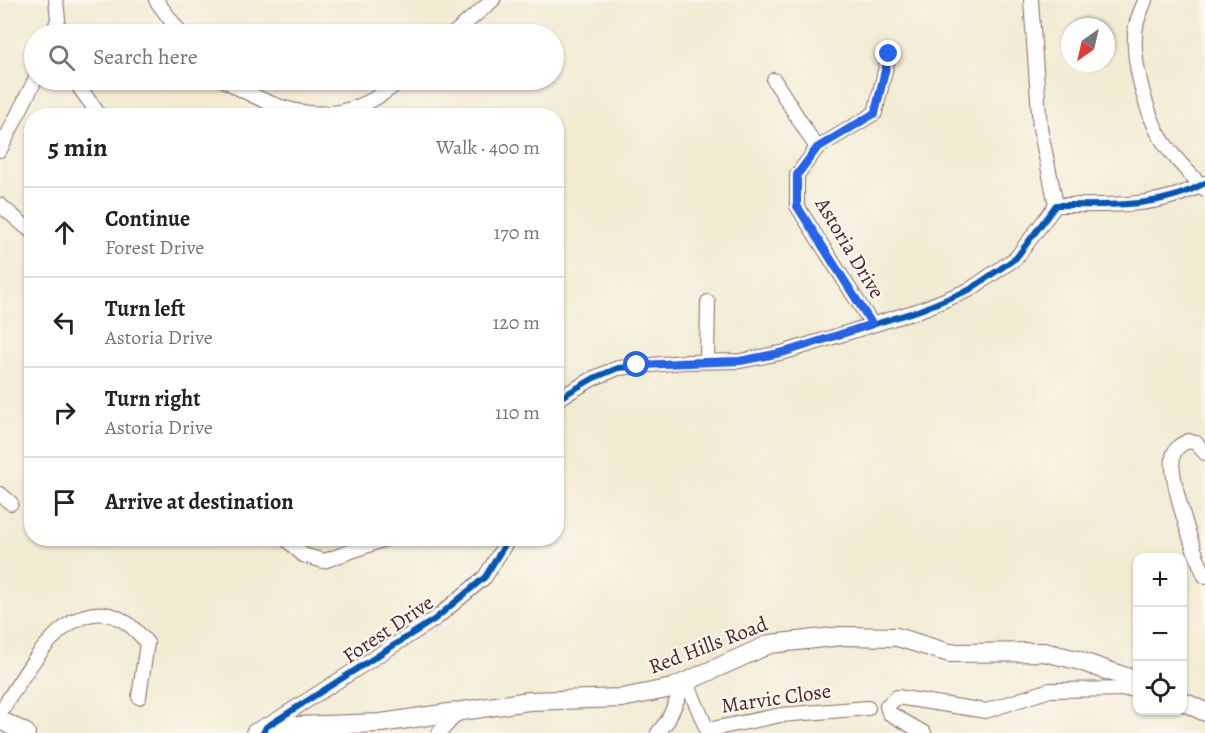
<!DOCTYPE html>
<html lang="en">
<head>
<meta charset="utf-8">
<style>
  :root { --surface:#fff; --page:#f2f2f2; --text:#222; --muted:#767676; --line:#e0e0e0 }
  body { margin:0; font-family:Alegreya,serif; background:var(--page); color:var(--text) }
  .controls { position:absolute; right:18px; bottom:18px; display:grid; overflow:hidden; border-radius:12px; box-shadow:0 2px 4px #0004 }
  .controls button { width:54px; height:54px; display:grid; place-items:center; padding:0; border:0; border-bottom:2px solid var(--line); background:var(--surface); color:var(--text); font:30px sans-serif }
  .compass { position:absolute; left:1061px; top:18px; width:54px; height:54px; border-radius:50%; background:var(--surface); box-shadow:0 2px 4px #0004; rotate:214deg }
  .stop { position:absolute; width:18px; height:18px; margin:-14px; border:4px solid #2563eb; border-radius:50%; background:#fff }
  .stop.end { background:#2563eb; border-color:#fff; box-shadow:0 2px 6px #0008 }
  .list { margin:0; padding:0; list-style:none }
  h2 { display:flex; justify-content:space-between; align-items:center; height:78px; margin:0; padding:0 24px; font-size:26px }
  h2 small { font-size:20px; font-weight:400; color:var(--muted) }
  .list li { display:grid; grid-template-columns:39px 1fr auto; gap:18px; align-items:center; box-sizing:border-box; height:90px; padding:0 24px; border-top:2px solid var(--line) }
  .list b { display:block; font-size:22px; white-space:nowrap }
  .list p { margin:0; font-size:20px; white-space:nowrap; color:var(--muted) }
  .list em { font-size:20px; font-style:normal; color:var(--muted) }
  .icon { flex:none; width:33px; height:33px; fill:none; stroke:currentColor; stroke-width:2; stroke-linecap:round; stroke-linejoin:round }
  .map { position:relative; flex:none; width:1205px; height:733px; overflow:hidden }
  .search { position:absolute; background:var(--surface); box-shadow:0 2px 4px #0004; left:24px; top:24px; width:540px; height:66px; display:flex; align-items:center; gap:15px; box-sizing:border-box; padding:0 21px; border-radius:33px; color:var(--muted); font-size:22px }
  .panel { position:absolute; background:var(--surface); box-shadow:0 2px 4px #0004; left:24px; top:108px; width:540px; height:438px; border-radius:24px }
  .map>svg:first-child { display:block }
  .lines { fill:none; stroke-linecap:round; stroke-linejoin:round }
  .minor-casing { stroke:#846665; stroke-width:16 }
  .major-casing { stroke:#846665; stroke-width:20 }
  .minor { stroke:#fff; stroke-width:14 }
  .major { stroke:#fff; stroke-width:18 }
  .cycleway-casing { stroke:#fbf7ec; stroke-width:10 }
  .cycleway { stroke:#0057b8; stroke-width:6 }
  .route { stroke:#2563eb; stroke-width:8 }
  .labels { text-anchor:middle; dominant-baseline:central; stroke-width:4.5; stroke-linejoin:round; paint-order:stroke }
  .street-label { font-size:21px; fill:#4a1f2b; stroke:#fbf7ec }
</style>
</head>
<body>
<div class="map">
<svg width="1205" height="733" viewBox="0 0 1205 733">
  <rect width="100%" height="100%" fill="#fbf7ec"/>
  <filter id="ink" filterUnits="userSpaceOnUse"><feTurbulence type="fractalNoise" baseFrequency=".0167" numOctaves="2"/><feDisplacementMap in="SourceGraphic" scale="12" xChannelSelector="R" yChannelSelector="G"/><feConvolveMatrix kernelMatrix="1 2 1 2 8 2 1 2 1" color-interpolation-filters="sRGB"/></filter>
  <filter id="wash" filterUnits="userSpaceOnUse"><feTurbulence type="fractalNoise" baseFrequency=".008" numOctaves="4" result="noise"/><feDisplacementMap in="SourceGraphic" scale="24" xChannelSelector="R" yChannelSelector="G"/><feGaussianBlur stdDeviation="1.35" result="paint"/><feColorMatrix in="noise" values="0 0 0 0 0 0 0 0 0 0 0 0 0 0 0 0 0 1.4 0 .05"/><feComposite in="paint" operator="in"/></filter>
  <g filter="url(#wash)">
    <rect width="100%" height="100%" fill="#f1ebd2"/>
  </g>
  <g filter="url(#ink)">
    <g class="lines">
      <defs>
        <g id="minor">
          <polyline points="156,0 181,34"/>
          <polyline points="1031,0 1040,128 1056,205"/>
          <path d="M1145 0C1143 7 1139 14 1137 22 1129 51 1144 104 1157 131 1168 152 1188 172 1205 189"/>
          <polyline points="53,34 58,19 56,0"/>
          <polyline points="453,34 493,0"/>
          <polyline points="74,80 100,116"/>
          <path d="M224 80C288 117 340 132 401 80"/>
          <polyline points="774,80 817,148"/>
          <polyline points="0,150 35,80"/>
          <polyline points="0,205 32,232"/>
          <polyline points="872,324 797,206 797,175 817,148 875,113 889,54"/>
          <polyline points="707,361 708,302"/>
          <path d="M556 400 594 378 618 368 684 362 740 361 785 352 920 310 969 290 1016 258 1056 205C1107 205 1159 209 1205 183"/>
          <path d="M1205 453 1196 443 1188 441C1182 444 1177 446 1174 453 1166 473 1195 555 1205 576"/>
          <polyline points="0,494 11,503"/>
          <polyline points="285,538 303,555 324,561 388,538"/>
          <polyline points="686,680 707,730 781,715 868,708"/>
          <path d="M0 713C31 663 85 564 147 643L139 697"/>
          <polyline points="267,726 435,619 485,577 509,538"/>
          <polyline points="439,733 460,710"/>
          <polyline points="658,733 668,720 686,680"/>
          <polyline points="924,733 889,713 887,706 897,697 986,711 1050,690 1138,689"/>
        </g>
        <g id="major">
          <polyline points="1182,701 1205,712"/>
          <polyline points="0,720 26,733"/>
          <polyline points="255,733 266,727 381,723 529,701 622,698 672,688 770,644 842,636 897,637 949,653 1044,652 1077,660 1138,681"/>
        </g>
      </defs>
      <use href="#minor" class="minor-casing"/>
      <use href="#major" class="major-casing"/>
      <use href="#minor" class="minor"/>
      <use href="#major" class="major"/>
      <defs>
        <g id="cycleway">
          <polyline points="872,324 797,206 797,175 817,148 875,113 889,54"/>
          <path d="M556 400 594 378 618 368 684 362 740 361 785 352 920 310 969 290 1016 258 1056 205C1107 205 1159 209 1205 183"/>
          <polyline points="263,733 266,727 435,619 485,577 509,538"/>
        </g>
      </defs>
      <use href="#cycleway" class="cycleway-casing"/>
      <use href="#cycleway" class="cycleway"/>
    </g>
  </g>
  <g class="lines" filter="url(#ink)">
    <polyline class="route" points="637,365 740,361 785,352 872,324 797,206 797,175 817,148 875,113 889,54"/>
  </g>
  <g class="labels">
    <g class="street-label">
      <text transform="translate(850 248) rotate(59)">Astoria Drive</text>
      <text transform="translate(388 629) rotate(-34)">Forest Drive</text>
      <text transform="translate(708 645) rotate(-21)">Red Hills Road</text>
      <text transform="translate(776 698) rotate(-8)">Marvic Close</text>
    </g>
  </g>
</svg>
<div class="controls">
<button>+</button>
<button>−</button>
<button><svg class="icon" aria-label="locate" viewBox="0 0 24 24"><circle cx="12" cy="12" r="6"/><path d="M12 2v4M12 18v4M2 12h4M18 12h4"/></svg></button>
</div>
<svg class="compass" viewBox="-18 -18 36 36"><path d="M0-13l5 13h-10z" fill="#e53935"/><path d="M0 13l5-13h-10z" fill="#767676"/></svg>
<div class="stop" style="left:637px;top:365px"></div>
<div class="stop end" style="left:889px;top:54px"></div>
<div class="search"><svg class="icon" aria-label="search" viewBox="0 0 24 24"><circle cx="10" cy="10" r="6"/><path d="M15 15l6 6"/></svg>Search here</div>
<section class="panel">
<h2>5 min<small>Walk · 400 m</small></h2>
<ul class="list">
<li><svg class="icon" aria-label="ahead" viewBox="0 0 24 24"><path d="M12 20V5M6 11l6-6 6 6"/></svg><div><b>Continue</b><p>Forest Drive</p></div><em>170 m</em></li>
<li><svg class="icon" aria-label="left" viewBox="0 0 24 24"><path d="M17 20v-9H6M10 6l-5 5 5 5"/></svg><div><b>Turn left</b><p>Astoria Drive</p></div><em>120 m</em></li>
<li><svg class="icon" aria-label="right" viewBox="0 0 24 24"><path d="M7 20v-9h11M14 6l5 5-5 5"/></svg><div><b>Turn right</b><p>Astoria Drive</p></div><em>110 m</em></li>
<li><svg class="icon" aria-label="arrive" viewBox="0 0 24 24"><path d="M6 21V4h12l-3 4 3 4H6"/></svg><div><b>Arrive at destination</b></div></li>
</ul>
</section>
</div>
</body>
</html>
